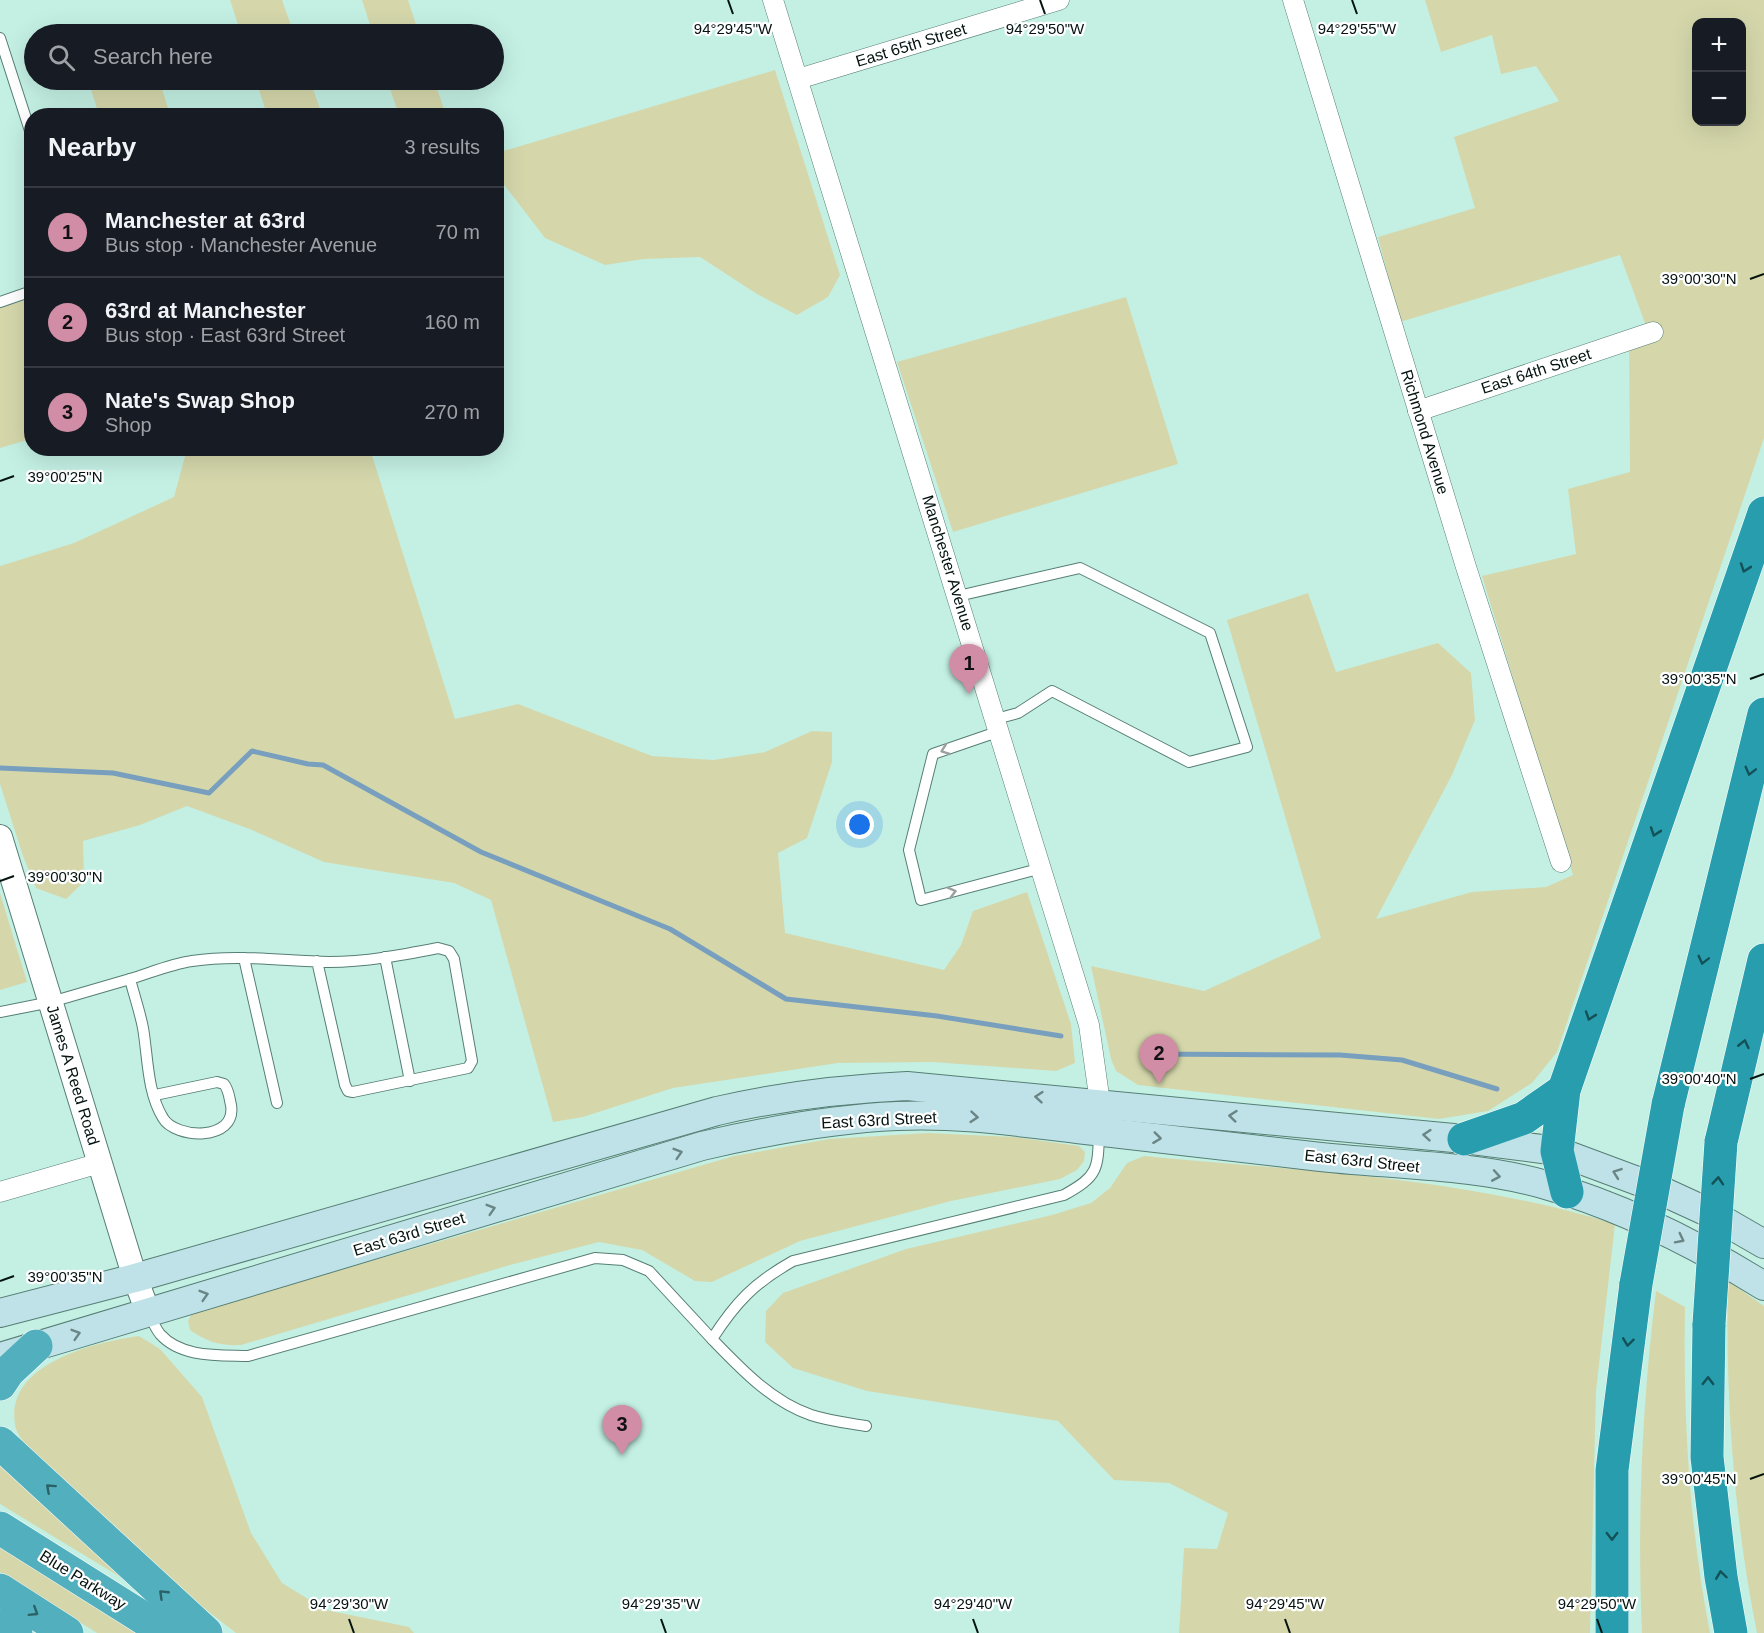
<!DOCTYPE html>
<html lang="en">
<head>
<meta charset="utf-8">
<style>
  :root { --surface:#171b24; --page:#20242c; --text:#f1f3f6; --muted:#9ea1a6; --line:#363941; --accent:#d08da5 }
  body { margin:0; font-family:Helvetica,sans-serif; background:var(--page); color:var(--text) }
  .controls { position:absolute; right:18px; top:18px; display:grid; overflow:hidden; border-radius:12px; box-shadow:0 6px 24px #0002 }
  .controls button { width:54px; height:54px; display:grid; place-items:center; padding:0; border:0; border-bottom:2px solid var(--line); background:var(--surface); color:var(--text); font:30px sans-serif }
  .you { position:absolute; left:860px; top:825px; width:21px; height:21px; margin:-15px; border:4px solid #fff; border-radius:50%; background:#1a73e8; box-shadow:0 0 0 9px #1a73e833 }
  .badge { display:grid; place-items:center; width:39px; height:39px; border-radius:50%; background:var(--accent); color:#111; font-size:20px; font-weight:700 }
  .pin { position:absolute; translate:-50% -50px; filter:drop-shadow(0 2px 3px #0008) }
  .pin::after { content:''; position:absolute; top:32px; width:21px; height:18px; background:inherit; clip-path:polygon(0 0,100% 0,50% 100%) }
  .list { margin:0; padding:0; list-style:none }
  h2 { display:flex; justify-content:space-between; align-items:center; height:78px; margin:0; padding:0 24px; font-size:26px }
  h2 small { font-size:20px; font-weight:400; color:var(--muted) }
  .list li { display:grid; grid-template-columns:39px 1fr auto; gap:18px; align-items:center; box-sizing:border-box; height:90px; padding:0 24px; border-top:2px solid var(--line) }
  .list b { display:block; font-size:22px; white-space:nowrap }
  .list p { margin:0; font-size:20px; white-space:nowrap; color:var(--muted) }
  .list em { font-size:20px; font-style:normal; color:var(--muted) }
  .icon { flex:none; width:33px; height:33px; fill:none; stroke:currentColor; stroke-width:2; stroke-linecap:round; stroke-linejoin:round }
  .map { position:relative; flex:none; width:1764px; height:1633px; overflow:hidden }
  .search { position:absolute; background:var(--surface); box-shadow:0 6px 24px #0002; left:24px; top:24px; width:480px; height:66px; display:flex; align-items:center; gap:15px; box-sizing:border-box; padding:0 21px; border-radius:33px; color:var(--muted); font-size:22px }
  .panel { position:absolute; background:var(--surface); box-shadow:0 6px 24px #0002; left:24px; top:108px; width:480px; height:348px; border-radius:24px }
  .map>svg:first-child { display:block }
  .green { fill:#d5d7ab; fill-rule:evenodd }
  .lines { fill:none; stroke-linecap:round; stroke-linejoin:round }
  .stream { stroke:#789fbe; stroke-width:5 }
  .service-casing { stroke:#567e74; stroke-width:12 }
  .minor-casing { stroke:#567e74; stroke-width:21 }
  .tertiary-casing { stroke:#567e74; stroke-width:26 }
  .secondary-casing { stroke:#567e74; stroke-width:30 }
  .trunk-casing { stroke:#fff; stroke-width:34 }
  .motorway-casing { stroke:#fff; stroke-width:34 }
  .service { stroke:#fff; stroke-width:10 }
  .minor { stroke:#fff; stroke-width:20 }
  .tertiary { stroke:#fff; stroke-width:24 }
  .secondary { stroke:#bee2e7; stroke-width:28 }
  .trunk { stroke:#52b0be; stroke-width:33 }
  .motorway { stroke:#279dae; stroke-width:33 }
  .motorway-bridge-casing { stroke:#fff; stroke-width:34; stroke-linecap:butt }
  .motorway-bridge { stroke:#279dae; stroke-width:33 }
  .oneway { stroke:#145157 }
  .oneway2 { stroke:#9ba19f }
  .oneway3 { stroke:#6a8586 }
  .oneway4 { stroke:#2b6267 }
  .ticks { fill:none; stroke:#041310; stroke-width:2 }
  .labels { text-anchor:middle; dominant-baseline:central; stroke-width:4.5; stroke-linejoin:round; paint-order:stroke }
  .street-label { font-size:16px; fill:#041310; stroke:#fff }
  .ticks-label { font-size:15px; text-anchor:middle; fill:#041310; stroke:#fff; stroke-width:4.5; stroke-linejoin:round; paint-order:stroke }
</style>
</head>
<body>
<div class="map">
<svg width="1764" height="1633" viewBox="0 0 1764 1633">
  <rect width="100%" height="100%" fill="#c4f0e4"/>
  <g class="green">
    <polygon points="230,0 282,0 294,34 241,34"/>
    <polygon points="362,0 408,0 419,34 373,34"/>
    <path d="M1425 0H1764V438L1557 1052 1532 1083 1488 1111 1439 1119 1138 1085 1116 1071 1111 1059 1091 966 1204 991 1321 938 1227 620 1308 593 1336 672 1438 643 1471 673 1475 720 1452 775 1376 919 1472 892 1546 887 1573 875 1482 576 1576 554 1568 489 1630 472 1629 340 1649 334 1620 255 1400 322 1378 237 1475 208 1454 137 1559 101 1536 66 1501 74 1492 35 1441 52ZM1696 22H1742V122H1696Z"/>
    <polygon points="775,70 840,275 828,297 797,315 757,294 700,257 644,259 605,265 545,238 502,182 497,183 497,153"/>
    <polygon points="88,80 155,80 161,85 170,115 99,115"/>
    <polygon points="256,80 310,80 322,115 267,115"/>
    <polygon points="387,80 434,80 446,115 399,115"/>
    <polygon points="1126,297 1178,464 953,532 897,362"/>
    <polygon points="31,299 31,439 0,448 0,307"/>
    <polygon points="187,449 370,449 455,719 518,704 652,756 713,760 765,752 812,731 832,732 832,762 807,838 778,853 785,933 944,970 961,945 973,911 1027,892 1071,1024 1075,1063 1056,1071 932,1062 838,1063 673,1088 583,1117 553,1122 491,900 454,883 324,862 252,830 187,806 140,825 83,841 84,882 66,899 36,888 23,856 0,784 0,566 74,543 174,497"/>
    <polygon points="0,893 27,982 0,990"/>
    <path d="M928 1133 1014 1137 1079 1146 1085 1152 1084 1161 1077 1170 1060 1179 951 1201 800 1241 712 1282 695 1281 642 1250 599 1242 510 1265 241 1345C221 1346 207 1342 190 1330L188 1321 192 1313 734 1156 829 1139Z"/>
    <path d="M1144 1156C1301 1171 1463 1177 1615 1224L1596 1391 1590 1633H1179L1184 1548 1217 1549 1228 1513 1169 1483 1114 1480 1058 1421 867 1391 793 1368 765 1342 766 1311 783 1293 906 1249 1052 1215 1091 1203 1110 1188 1127 1163Z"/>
    <path d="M1728 1281 1764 1306V1633H1757C1734 1519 1725 1398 1728 1281Z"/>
    <path d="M1656 1291 1685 1307C1683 1416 1689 1525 1710 1633H1642C1637 1518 1642 1405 1656 1291Z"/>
    <path d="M139 1336 160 1349 202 1397 251 1533 282 1583 326 1610 409 1627 414 1633H236L187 1595 34 1456C29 1448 19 1438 16 1429 0 1365 94 1342 139 1336Z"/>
    <polygon points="0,1461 140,1589 0,1504"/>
    <polygon points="0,1541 146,1633 97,1633 0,1572"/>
  </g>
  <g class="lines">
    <g class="stream">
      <polyline points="0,768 113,773 209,793 252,751 308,764 323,765 481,852 670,929 786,999 937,1016 1061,1036"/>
      <polyline points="1146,1054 1340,1055 1402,1060 1497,1089"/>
    </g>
    <defs>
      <g id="service">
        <polyline points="0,38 32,137"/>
        <polyline points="0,302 32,291"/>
        <polyline points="958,596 1080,568 1210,633 1247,747 1189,762 1052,691 1018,713 996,719"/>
        <polyline points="1000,731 933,754 909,850 921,900 1042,868"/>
        <polyline points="385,957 410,1081"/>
        <polyline points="244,958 277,1103"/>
        <path d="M130 979C150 973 171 964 192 961 238 954 283 961 329 962 366 962 402 955 438 948L449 951 454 959 472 1061 468 1068 353 1092 348 1091 345 1085 317 961"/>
        <path d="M0 1012 51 1002 130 979C134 995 140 1012 143 1028 148 1057 147 1092 163 1118 175 1139 237 1142 231 1105 229 1097 229 1090 224 1084L217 1082 155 1095"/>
        <path d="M149 1313C152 1320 155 1328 160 1334 181 1358 219 1355 248 1356L595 1258 623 1260 649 1271 712 1339C736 1302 754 1283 793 1261L1064 1195C1098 1176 1098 1170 1099 1132"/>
        <path d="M712 1339C741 1369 771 1401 811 1415 829 1421 849 1423 866 1426"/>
      </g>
      <g id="minor">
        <polyline points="773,0 1089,1025 1100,1103 1099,1117"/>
        <polyline points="1293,0 1466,567 1561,862"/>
        <polyline points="798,79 1059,0"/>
        <polyline points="1418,411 1653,332"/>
        <polyline points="0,1192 100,1163"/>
      </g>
      <polyline id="tertiary" points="0,837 135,1278 148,1312"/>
      <g id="secondary">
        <path d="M0 1313 135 1278 717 1111C781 1096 842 1089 907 1086L1464 1139 1557 1151 1651 1186 1712 1214 1764 1244"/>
        <path d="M0 1357 702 1146C766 1131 830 1119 897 1116 957 1113 1017 1122 1077 1129 1155 1138 1233 1147 1312 1156 1387 1165 1473 1164 1546 1185 1623 1207 1696 1244 1764 1286"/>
      </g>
      <g id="trunk">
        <polyline points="0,1384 8,1372 36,1346"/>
        <polyline points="0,1443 206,1633"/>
        <polyline points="0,1528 167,1633"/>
        <polyline points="0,1590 67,1633"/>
        <polyline points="0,1626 16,1633"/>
      </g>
      <g id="motorway">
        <polyline points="1668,1105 1764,714"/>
        <polyline points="1464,1139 1524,1118 1564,1090"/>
        <polyline points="1721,1142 1764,960"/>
        <polyline points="1567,1192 1557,1151 1564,1090 1764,513"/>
        <polyline points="1709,1324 1707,1457 1721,1577 1731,1633"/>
        <polyline points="1612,1633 1612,1470 1636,1284"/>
      </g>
    </defs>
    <use href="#service" class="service-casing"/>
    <use href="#minor" class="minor-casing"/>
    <use href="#tertiary" class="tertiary-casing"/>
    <use href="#secondary" class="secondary-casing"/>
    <use href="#trunk" class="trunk-casing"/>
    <use href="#motorway" class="motorway-casing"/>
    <use href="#service" class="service"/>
    <use href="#minor" class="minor"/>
    <use href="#tertiary" class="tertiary"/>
    <use href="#secondary" class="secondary"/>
    <use href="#trunk" class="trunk"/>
    <use href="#motorway" class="motorway"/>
    <defs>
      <g id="motorway-bridge">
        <polyline points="1636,1284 1668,1105"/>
        <polyline points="1709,1324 1721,1142"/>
      </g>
    </defs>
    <use href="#motorway-bridge" class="motorway-bridge-casing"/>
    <use href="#motorway-bridge" class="motorway-bridge"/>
  </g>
  <defs><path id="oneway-chevron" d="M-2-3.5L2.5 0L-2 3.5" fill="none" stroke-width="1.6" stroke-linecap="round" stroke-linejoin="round" transform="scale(1.5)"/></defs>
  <g class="oneway">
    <use href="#oneway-chevron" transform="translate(1745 568) rotate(109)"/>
    <use href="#oneway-chevron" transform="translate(1750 771) rotate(104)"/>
    <use href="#oneway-chevron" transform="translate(1655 832) rotate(109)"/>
    <use href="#oneway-chevron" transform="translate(1703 960) rotate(104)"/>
    <use href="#oneway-chevron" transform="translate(1590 1016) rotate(109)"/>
    <use href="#oneway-chevron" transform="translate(1744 1044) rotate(-77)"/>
    <use href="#oneway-chevron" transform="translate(1718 1181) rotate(-86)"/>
    <use href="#oneway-chevron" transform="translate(1628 1342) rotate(97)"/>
    <use href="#oneway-chevron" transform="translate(1708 1381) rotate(-89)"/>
    <use href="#oneway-chevron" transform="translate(1612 1536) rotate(90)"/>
    <use href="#oneway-chevron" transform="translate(1721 1575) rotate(-98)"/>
  </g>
  <g class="oneway2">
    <use href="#oneway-chevron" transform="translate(945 750) rotate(160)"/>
    <use href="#oneway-chevron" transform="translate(952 892) rotate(-15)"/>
  </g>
  <g class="oneway3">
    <use href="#oneway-chevron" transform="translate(1039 1097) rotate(-175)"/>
    <use href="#oneway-chevron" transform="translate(1233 1116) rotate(-174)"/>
    <use href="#oneway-chevron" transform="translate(974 1117) rotate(5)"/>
    <use href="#oneway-chevron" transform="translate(1427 1135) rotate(-175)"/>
    <use href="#oneway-chevron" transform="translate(1157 1138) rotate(7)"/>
    <use href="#oneway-chevron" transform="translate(678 1153) rotate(-17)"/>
    <use href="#oneway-chevron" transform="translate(1617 1173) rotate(-160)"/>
    <use href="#oneway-chevron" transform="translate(1496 1176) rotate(10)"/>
    <use href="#oneway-chevron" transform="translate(491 1209) rotate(-17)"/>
    <use href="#oneway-chevron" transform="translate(1680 1239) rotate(27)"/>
    <use href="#oneway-chevron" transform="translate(204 1295) rotate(-17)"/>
    <use href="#oneway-chevron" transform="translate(76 1334) rotate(-17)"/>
  </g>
  <g class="oneway4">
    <use href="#oneway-chevron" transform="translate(50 1488) rotate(-138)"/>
    <use href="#oneway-chevron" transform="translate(163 1594) rotate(-136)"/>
    <use href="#oneway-chevron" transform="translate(34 1612) rotate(32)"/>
  </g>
  <path class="ticks" d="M728 0 733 14M1040 0 1045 14M1352 0 1357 14M1750 279 1764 274M0 481 14 476M1750 679 1764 674M0 881 14 876M1750 1079 1764 1074M0 1281 14 1276M1750 1479 1764 1474M349 1619 354 1633M661 1619 666 1633M973 1619 978 1633M1285 1619 1290 1633M1597 1619 1602 1633"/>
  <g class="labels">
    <g class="street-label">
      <text transform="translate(911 45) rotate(-17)">East 65th Street</text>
      <text transform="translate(1536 371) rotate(-18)">East 64th Street</text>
      <text transform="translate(1425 432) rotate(73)">Richmond Avenue</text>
      <text transform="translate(948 563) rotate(73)">Manchester Avenue</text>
      <text transform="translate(73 1075) rotate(73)">James A Reed Road</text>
      <text transform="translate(879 1120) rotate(-3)">East 63rd Street</text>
      <text transform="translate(1362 1161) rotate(6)">East 63rd Street</text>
      <text transform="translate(409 1234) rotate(-17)">East 63rd Street</text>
      <text transform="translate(83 1580) rotate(32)">Blue Parkway</text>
    </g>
  </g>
  <g class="ticks-label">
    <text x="1357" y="34">94°29'55"W</text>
    <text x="733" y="34">94°29'45"W</text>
    <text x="1045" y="34">94°29'50"W</text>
    <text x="1699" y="284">39°00'30"N</text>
    <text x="65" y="482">39°00'25"N</text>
    <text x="1699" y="684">39°00'35"N</text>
    <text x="65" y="882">39°00'30"N</text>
    <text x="1699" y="1084">39°00'40"N</text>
    <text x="65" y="1282">39°00'35"N</text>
    <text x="1699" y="1484">39°00'45"N</text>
    <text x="349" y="1609">94°29'30"W</text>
    <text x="661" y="1609">94°29'35"W</text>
    <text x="973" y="1609">94°29'40"W</text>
    <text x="1285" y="1609">94°29'45"W</text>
    <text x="1597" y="1609">94°29'50"W</text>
  </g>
</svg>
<div class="controls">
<button>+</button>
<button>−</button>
</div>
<div class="you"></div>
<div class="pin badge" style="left:969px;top:694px">1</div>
<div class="pin badge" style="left:1159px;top:1084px">2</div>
<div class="pin badge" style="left:622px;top:1455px">3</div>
<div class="search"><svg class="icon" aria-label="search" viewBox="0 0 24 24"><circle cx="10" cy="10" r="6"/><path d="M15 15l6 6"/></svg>Search here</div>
<section class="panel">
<h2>Nearby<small>3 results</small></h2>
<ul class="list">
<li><span class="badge">1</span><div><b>Manchester at 63rd</b><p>Bus stop · Manchester Avenue</p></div><em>70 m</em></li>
<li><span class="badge">2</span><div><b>63rd at Manchester</b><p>Bus stop · East 63rd Street</p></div><em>160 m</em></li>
<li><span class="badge">3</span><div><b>Nate's Swap Shop</b><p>Shop</p></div><em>270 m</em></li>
</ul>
</section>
</div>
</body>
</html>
